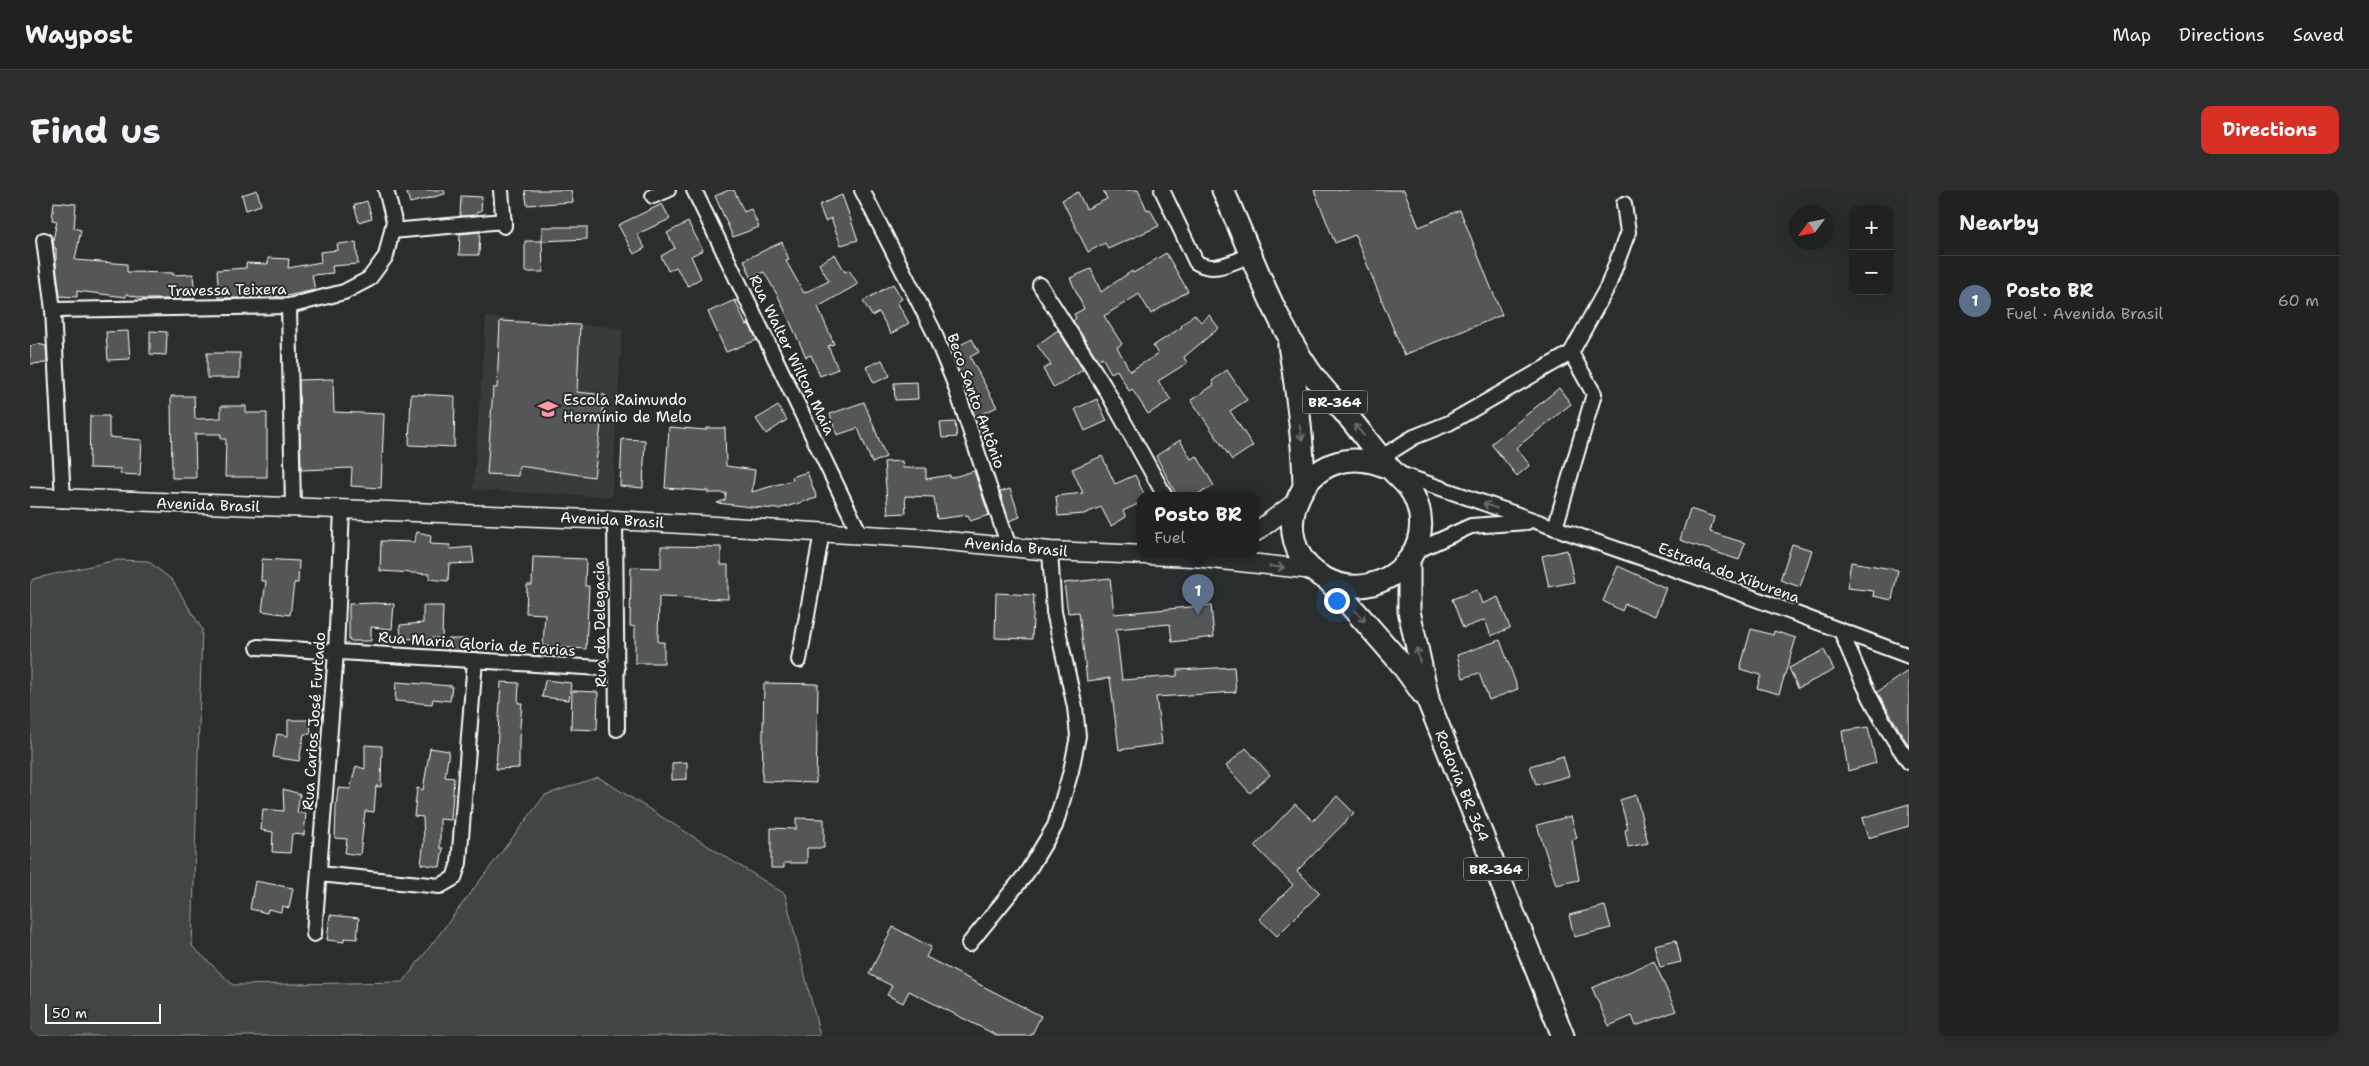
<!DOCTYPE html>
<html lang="en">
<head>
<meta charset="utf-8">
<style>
  :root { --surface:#202222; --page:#2d2f2f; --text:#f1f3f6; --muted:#a2a4a5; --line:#3d3f40; --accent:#d93025 }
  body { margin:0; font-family:"Shantell Sans",sans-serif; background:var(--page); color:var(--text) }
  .controls { position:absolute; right:15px; top:15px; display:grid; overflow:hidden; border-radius:10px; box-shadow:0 5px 20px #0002 }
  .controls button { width:45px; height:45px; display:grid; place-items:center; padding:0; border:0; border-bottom:1px solid var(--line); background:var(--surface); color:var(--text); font:25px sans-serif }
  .compass { position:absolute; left:1759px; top:15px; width:45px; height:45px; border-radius:50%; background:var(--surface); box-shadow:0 5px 20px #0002; rotate:237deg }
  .scale { position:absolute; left:15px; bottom:12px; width:116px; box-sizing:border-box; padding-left:5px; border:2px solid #fff; border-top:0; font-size:14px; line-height:18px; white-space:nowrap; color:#fff; -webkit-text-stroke:4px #2a2d2e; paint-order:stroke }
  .you { position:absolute; left:1306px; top:410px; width:18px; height:18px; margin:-12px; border:4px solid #fff; border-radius:50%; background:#1a73e8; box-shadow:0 0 0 8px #1a73e833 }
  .badge { display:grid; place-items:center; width:32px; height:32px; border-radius:50%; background:var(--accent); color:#fff; font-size:16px; font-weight:700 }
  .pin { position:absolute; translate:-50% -41px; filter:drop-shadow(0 1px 2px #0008) }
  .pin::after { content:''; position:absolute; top:26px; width:18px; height:15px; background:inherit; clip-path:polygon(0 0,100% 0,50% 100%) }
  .popup { position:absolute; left:1107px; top:302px; width:122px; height:65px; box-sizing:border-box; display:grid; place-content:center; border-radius:10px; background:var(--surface); filter:drop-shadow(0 1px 4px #0005); font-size:16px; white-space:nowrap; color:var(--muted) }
  .popup b { font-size:19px; color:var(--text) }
  .popup::after { content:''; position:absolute; left:50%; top:100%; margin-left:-10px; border:10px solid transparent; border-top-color:var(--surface) }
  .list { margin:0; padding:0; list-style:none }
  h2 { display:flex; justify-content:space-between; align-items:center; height:65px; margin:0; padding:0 20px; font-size:21px }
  h2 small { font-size:16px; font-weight:400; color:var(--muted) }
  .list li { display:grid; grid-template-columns:32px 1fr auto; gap:15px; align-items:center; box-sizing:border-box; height:90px; padding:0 20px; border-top:1px solid var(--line) }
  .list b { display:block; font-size:19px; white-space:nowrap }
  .list p { margin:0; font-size:16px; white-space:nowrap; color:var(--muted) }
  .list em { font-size:16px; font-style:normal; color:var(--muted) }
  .map { position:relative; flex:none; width:1879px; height:846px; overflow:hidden; border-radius:10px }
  header { display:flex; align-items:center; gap:30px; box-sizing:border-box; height:70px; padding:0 25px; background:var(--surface); border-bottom:1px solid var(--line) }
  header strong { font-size:24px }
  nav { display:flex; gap:28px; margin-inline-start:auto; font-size:18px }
  .intro { display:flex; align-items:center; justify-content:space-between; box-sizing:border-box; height:120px; padding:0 30px }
  h1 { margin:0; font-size:35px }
  .button { padding:12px 22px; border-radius:10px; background:var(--accent); color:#fff; font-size:18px; font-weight:700 }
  main { display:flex; gap:30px; padding:0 30px }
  aside { flex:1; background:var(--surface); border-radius:10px; box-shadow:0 5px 20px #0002 }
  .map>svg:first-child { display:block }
  .built { fill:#373a3b }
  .green { fill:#414445; stroke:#a0a2a2 }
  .building { fill:#555758; stroke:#fff }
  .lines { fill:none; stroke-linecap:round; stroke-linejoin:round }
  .minor-casing { stroke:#fff; stroke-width:18 }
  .tertiary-casing { stroke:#fff; stroke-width:21 }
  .primary-casing { stroke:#fff; stroke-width:25 }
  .minor { stroke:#2a2d2e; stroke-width:14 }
  .tertiary { stroke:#2a2d2e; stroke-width:18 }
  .primary { stroke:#2a2d2e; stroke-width:21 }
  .oneway { stroke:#6a6c6d }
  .labels { text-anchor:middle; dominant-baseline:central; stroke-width:4; stroke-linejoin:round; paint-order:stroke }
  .shield { fill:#2a2d2e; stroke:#bfc0c0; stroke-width:1 }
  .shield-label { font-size:14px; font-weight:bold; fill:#fff }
  .street-label { font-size:15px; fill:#fff; stroke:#2a2d2e }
  .poi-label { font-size:15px; fill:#fff; stroke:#2a2d2e; text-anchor:start }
</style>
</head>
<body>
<header>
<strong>Waypost</strong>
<nav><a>Map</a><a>Directions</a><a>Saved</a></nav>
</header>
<div class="intro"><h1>Find us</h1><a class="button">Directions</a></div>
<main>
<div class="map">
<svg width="1879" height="846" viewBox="0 0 1879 846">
  <rect width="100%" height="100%" fill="#2a2d2e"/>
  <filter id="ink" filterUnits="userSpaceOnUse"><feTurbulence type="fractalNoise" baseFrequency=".02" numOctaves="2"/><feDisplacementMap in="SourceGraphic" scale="10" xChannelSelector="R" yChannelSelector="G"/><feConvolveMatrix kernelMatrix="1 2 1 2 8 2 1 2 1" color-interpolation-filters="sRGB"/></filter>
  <g filter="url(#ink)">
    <polygon class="built" points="456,127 592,138 582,307 443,300"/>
    <polygon class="green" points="87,370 118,371 142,390 172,439 162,756 203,795 373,792 515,605 568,587 755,704 790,846 0,846 0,394 3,389"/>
    <g class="building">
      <polygon points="227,0 231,15 216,20 212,5"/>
      <polygon points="376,0 414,0 415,4 380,13"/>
      <polygon points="495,0 541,0 543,12 497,15"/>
      <polygon points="699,0 704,0 714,22 721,19 729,37 703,47 685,6"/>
      <polygon points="1073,0 1108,0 1117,20 1120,19 1129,36 1078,59 1075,53 1058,62 1032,10 1048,2 1056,19 1077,9"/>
      <polygon points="1284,0 1374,0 1389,37 1430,20 1472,125 1374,165 1325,45 1305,53"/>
      <polygon points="812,5 828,50 811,55 801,28 795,31 789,15"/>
      <polygon points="431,6 452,7 451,21 447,22 447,25 430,26"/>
      <polygon points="337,11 342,28 329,32 324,15"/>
      <polygon points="24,12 46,14 44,38 51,40 45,70 97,74 97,82 143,83 143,85 163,84 165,109 114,109 96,104 96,107 47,101 47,107 30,106 26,75 26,58 24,58 23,50 27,31 22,30"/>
      <polygon points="632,14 640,29 607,44 615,58 604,64 588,35"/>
      <polygon points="658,32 673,60 661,66 671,88 658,96 646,77 638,81 631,66 645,58 637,43"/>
      <polygon points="512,37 557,37 557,49 512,51"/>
      <polygon points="450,42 449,65 429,65 430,44"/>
      <polygon points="495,51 512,51 513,82 495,82"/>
      <polygon points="326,52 328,74 302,76 303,83 282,85 285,100 252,107 231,105 231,108 189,108 187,80 216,78 216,73 238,74 238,68 259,69 258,78 291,72 290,62 308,60 307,54"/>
      <polygon points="752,52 759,70 756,71 774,103 799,91 789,74 805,64 815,82 819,80 828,94 788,117 804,154 798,156 808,179 790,186 781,165 776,167 749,108 734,82 721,87 714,70"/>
      <polygon points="1136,63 1158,101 1121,124 1109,104 1074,126 1092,154 1087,157 1100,181 1128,164 1123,156 1152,137 1151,136 1164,124 1171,132 1179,125 1189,138 1154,167 1157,173 1128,191 1141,210 1118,224 1102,199 1099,201 1087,180 1081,183 1072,167 1068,170 1043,131 1046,128 1044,124 1054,119 1040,88 1061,79 1071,102 1102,81 1103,83 1112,78"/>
      <polygon points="863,94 872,109 867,112 879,133 861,144 849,122 842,126 833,111"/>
      <polygon points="705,110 716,135 719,134 727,150 696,162 678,122"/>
      <polygon points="470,131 550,135 547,202 575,205 564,287 489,276 488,286 457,284 463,198 467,198"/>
      <polygon points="1028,140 1053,180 1024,198 1013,179 1021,175 1007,155"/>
      <polygon points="98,141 100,169 78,170 76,142"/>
      <polygon points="120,141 137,142 136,165 120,164"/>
      <polygon points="942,149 949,162 940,167 967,217 945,227 920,160"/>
      <polygon points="8,154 16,156 17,173 0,174 0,156"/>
      <rect x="177" y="163" width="33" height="25"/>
      <polygon points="852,170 860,186 844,193 836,177"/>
      <polygon points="1197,180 1217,210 1200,221 1223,256 1202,270 1161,210 1184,195 1182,191"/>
      <polygon points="303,189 304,222 354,224 351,298 321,296 322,278 271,280 269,190"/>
      <polygon points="887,192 888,209 865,210 864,193"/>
      <polygon points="1529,198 1541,214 1486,258 1500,275 1487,286 1461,254"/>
      <polygon points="381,204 425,206 424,257 379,255"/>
      <polygon points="141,206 164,206 165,229 191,228 191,216 216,216 216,223 237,223 237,287 195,287 196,249 191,249 191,244 165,244 166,288 142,288"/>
      <polygon points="1067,209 1077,231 1055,241 1045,219"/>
      <polygon points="834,212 856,267 842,273 828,238 807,245 800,224"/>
      <polygon points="748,216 757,230 736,244 726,229"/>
      <polygon points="60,226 79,226 79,247 112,250 110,285 90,284 91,279 59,278"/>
      <polygon points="925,232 927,247 912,248 910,233"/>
      <polygon points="639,237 676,240 676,238 695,238 696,276 725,280 722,302 763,290 762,287 777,282 787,308 748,319 721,317 687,313 695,310 696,303 678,303 678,301 635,298"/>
      <polygon points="592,249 615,250 613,298 590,296"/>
      <polygon points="1150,250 1161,269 1167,266 1184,296 1164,306 1147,306 1126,266"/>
      <polygon points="1072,266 1085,294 1105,285 1115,306 1110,306 1110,313 1093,321 1096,327 1081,336 1071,317 1054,324 1028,326 1026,306 1053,303 1042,279"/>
      <polygon points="872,271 873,278 896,278 896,289 920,285 920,288 944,281 959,325 940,331 938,325 907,329 904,307 875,306 876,323 858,324 854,272"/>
      <polygon points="980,299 990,327 979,331 970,302"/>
      <polygon points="1660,319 1684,327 1680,342 1715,353 1709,370 1650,350"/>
      <polygon points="387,342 401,345 400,354 420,355 420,359 442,357 444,373 419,374 418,391 399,389 400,384 350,381 351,351 384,352"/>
      <polygon points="1762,354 1782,360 1770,397 1750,390"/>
      <polygon points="631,356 691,357 691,375 698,375 698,409 629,407 628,452 634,452 634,473 605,473 605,437 600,436 601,377 631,378"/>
      <polygon points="1537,360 1544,392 1519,397 1512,366"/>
      <polygon points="503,367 556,369 555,396 559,396 556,459 513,456 515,424 496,423 497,395 502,395"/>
      <polygon points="232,369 269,371 268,393 264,393 260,425 232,421 236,391 231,391"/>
      <polygon points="1821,372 1868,380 1862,410 1843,406 1844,401 1817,398"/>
      <polygon points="1588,376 1636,398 1625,426 1595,414 1592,421 1573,411"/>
      <polygon points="1080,388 1084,424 1181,415 1184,447 1142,452 1140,434 1086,439 1092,490 1147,486 1147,480 1204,477 1206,502 1126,507 1132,554 1089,560 1080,488 1057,491 1049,422 1038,423 1034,393"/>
      <polygon points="1447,400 1452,414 1468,407 1480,438 1461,446 1455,430 1433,438 1422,409"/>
      <polygon points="966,403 1004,405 1002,449 965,448"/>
      <polygon points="344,413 364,414 362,439 341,437 341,451 319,451 319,414"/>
      <polygon points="393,416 413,416 412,448 371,449 370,435 393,433"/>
      <polygon points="1721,439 1743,445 1744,441 1766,448 1749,504 1727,498 1731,485 1710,479"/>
      <polygon points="417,449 438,449 439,461 417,460"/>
      <polygon points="1470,450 1488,499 1459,510 1449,483 1433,488 1427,465"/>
      <polygon points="1794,460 1804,480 1768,498 1759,478"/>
      <polygon points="1879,480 1879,556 1847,502"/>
      <polygon points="515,490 541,493 539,510 512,507"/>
      <polygon points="366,492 422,496 420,511 403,509 402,514 365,511"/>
      <polygon points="471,492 489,493 488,513 492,513 489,549 489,578 466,579"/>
      <polygon points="734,493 788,494 786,593 732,591"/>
      <polygon points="542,501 568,502 567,540 541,539"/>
      <polygon points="258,530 280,530 281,544 274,544 269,571 243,567 247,544 258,546"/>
      <polygon points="1838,537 1846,573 1818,581 1812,541"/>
      <polygon points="335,555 352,556 351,597 346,596 344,622 335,621 330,665 315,663 317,649 305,648 306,618 308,598 320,599 326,576 335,579"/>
      <polygon points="400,558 419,561 415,587 424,588 421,630 410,629 410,658 413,658 410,677 391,674 394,651 393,627 384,626 387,598 393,600"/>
      <polygon points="1216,558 1240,585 1220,603 1196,576"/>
      <polygon points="1533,566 1539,586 1506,595 1500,576"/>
      <polygon points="657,572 657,589 642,590 642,573"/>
      <polygon points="253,599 270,604 267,623 276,623 274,645 262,644 260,663 242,662 243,642 231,640 233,619 254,621"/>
      <polygon points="1606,605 1618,653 1598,657 1595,640 1598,639 1590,610"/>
      <polygon points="1307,606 1324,623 1267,681 1290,703 1247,746 1229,729 1263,695 1225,656 1265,614 1283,631"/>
      <polygon points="1879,614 1879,636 1838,648 1832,628"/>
      <polygon points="1541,626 1547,648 1542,650 1549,690 1526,695 1507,635"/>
      <polygon points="766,628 794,629 794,658 777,658 777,673 754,673 754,678 741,678 741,638 766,639"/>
      <polygon points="225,691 263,698 259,718 252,716 251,722 238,719 237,723 220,719"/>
      <polygon points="1575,716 1581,738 1544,747 1539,725"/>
      <polygon points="300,725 329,728 327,749 314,748 314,752 297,750"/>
      <polygon points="863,737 901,757 896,767 1011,826 1001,846 968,846 879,801 873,813 857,805 862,796 839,784"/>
      <polygon points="1646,750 1651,772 1630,777 1624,755"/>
      <polygon points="1624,771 1646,821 1606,836 1602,826 1579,836 1562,798"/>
    </g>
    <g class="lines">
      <defs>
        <g id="minor">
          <polyline points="471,0 474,36"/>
          <polyline points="664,0 830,344"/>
          <polyline points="832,0 903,140 924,192 979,357"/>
          <path d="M1132 0 1166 72C1184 84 1203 71 1222 65"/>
          <polyline points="623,6 638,0"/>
          <polyline points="362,41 474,31"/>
          <polyline points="14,50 23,120 33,310"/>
          <polyline points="1010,95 1074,196 1135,306"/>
          <polyline points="259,116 263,318"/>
          <polyline points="23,120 259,116 314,102 339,89 356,66 364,31 356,0"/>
          <polyline points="1352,267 1384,247 1419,233 1541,163"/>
          <polyline points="1370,284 1667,387 1879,466"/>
          <polyline points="585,330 587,539"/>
          <polyline points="1525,338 1564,204 1541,163 1578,96 1598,42 1594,14"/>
          <polyline points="1384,362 1441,336 1497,332"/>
          <path d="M1812 443C1831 491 1849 529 1879 572"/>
          <polyline points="228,457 587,479"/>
          <polyline points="769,470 792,342"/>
          <polyline points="289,684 410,696 424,688 429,673 445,470"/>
          <polyline points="284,744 306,462 312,319"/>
          <polyline points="939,754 996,684 1025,636 1041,581 1048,546 1045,517 1024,422 1020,361"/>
        </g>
        <g id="tertiary">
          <polyline points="0,307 585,330 887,348 1020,361 1164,367 1284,380"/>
          <polyline points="1226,342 1266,312"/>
        </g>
        <g id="primary">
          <path d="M1193 0C1219 58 1243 127 1279 180 1290 196 1303 209 1315 223 1330 240 1343 259 1358 276 1368 288 1380 295 1386 311 1408 366 1347 415 1296 389 1227 354 1273 239 1359 278"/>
          <path d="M1259 155C1267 202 1273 248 1274 295"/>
          <polyline points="1379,370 1379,421 1399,513 1533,846"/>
          <polyline points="1298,390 1369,471 1393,504"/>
        </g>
      </defs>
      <use href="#minor" class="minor-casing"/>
      <use href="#tertiary" class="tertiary-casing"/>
      <use href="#primary" class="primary-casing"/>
      <use href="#minor" class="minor"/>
      <use href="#tertiary" class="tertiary"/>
      <use href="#primary" class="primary"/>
    </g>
    <defs><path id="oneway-shaft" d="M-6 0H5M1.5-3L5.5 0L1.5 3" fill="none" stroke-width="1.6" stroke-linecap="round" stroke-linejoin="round" transform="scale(1.25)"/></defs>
    <g class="oneway">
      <use href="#oneway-shaft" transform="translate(1329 240) rotate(-131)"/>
      <use href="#oneway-shaft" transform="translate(1271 243) rotate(80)"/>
      <use href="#oneway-shaft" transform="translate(1460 316) rotate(-161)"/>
      <use href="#oneway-shaft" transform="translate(1247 377) rotate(5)"/>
      <use href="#oneway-shaft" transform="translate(1330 426) rotate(48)"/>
      <use href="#oneway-shaft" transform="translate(1388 465) rotate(-104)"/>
    </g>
  </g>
  <defs>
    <symbol id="school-bare" viewBox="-9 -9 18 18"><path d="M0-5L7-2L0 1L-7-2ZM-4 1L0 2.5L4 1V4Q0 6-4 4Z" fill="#ff9aa2" stroke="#2a2d2e" stroke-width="2.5" paint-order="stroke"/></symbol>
  </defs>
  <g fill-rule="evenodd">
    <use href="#school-bare" x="504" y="205" width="28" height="28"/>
  </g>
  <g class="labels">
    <g class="shield">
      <rect x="1272.5" y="200.5" width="65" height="23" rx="4"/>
      <rect x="1433.5" y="667.5" width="65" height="23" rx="4"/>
    </g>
    <g class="shield-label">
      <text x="1305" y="212">BR-364</text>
      <text x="1466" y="679">BR-364</text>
    </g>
    <g class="street-label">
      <text transform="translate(197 100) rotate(-1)">Travessa Teixera</text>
      <text transform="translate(762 165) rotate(64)">Rua Walter Wilton Maia</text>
      <text transform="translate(946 211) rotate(70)">Beco Santo Antônio</text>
      <text transform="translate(178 315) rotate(2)">Avenida Brasil</text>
      <text transform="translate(582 330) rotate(3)">Avenida Brasil</text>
      <text transform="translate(986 357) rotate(5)">Avenida Brasil</text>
      <text transform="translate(1699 383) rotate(20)">Estrada do Xiburena</text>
      <text transform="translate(570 434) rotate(-91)">Rua da Delegacia</text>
      <text transform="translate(447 454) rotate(4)">Rua Maria Gloria de Farias</text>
      <text transform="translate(284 531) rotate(-86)">Rua Carios José Furtado</text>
      <text transform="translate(1432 596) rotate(68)">Rodovia BR 364</text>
    </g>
    <g class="poi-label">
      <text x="533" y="210">Escola Raimundo<tspan x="533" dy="17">Hermínio de Melo</tspan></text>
    </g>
  </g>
</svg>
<div class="controls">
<button>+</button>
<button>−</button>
</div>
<svg class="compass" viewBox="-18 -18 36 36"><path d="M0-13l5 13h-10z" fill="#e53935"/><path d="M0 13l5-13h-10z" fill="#a2a4a5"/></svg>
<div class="scale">50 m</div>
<div class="you"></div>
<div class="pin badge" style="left:1168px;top:425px;background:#5c6f8a">1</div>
<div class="popup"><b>Posto BR</b>Fuel</div>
</div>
<aside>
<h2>Nearby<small></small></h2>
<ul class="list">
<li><span class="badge" style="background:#5c6f8a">1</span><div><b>Posto BR</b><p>Fuel · Avenida Brasil</p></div><em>60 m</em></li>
</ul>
</aside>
</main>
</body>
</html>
